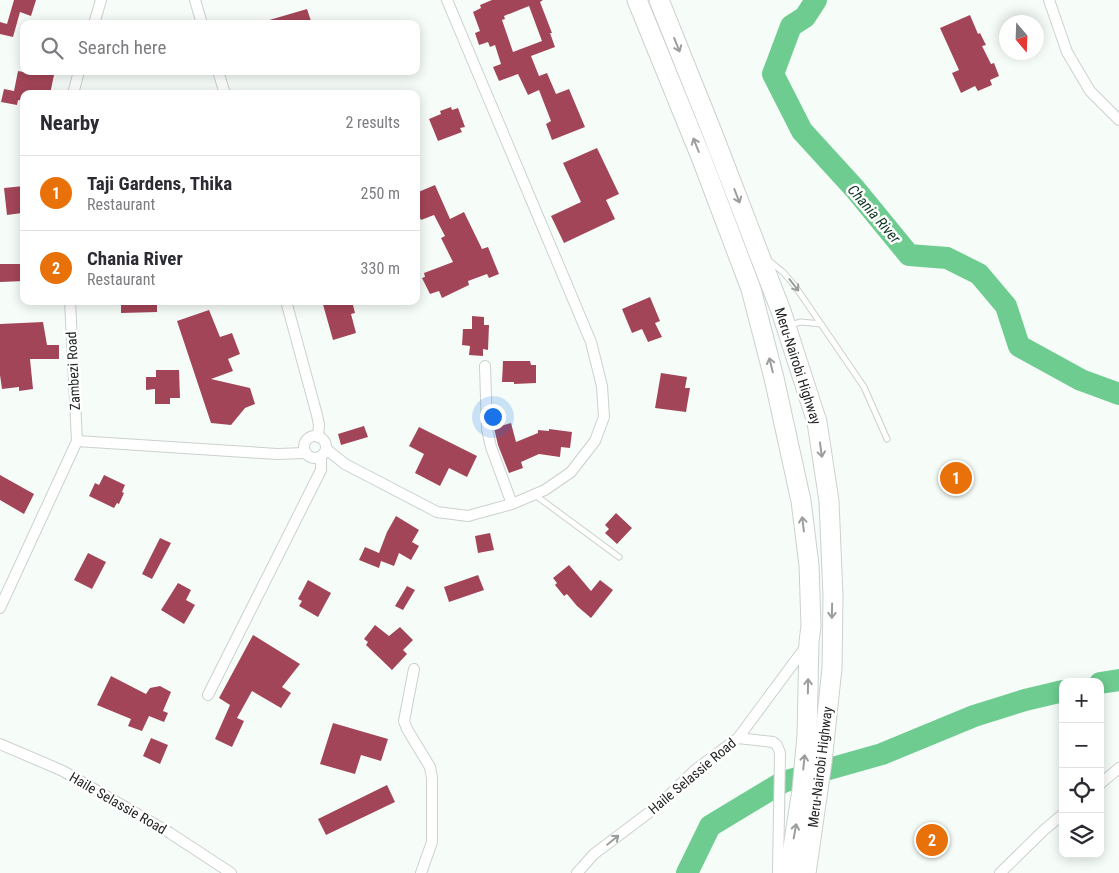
<!DOCTYPE html>
<html lang="en">
<head>
<meta charset="utf-8">
<style>
  :root { --surface:#fff; --page:#f2f2f3; --text:#2b2b33; --muted:#7c7c81; --line:#e1e1e2; --accent:#ae1c49 }
  body { margin:0; font-family:"Roboto Condensed",sans-serif; background:var(--page); color:var(--text) }
  .controls { position:absolute; right:15px; bottom:15px; display:grid; overflow:hidden; border-radius:10px; box-shadow:0 2px 12px #0003 }
  .controls button { width:45px; height:45px; display:grid; place-items:center; padding:0; border:0; border-bottom:1px solid var(--line); background:var(--surface); color:var(--text); font:25px sans-serif }
  .compass { position:absolute; left:999px; top:15px; width:45px; height:45px; border-radius:50%; background:var(--surface); box-shadow:0 2px 12px #0003; rotate:161deg }
  .you { position:absolute; left:492px; top:416px; width:18px; height:18px; margin:-12px; border:4px solid #fff; border-radius:50%; background:#1a73e8; box-shadow:0 0 0 8px #1a73e833 }
  .badge { display:grid; place-items:center; width:32px; height:32px; border-radius:50%; background:var(--accent); color:#fff; font-size:16px; font-weight:700 }
  .pin { position:absolute; translate:-50% -50%; border:2px solid #fff; box-shadow:0 1px 5px #0006 }
  .list { margin:0; padding:0; list-style:none }
  h2 { display:flex; justify-content:space-between; align-items:center; height:65px; margin:0; padding:0 20px; font-size:21px }
  h2 small { font-size:16px; font-weight:400; color:var(--muted) }
  .list li { display:grid; grid-template-columns:32px 1fr auto; gap:15px; align-items:center; box-sizing:border-box; height:75px; padding:0 20px; border-top:1px solid var(--line) }
  .list b { display:block; font-size:19px; white-space:nowrap }
  .list p { margin:0; font-size:16px; white-space:nowrap; color:var(--muted) }
  .list em { font-size:16px; font-style:normal; color:var(--muted) }
  .icon { flex:none; width:28px; height:28px; fill:none; stroke:currentColor; stroke-width:2; stroke-linecap:round; stroke-linejoin:round }
  .map { position:relative; flex:none; width:1119px; height:873px; overflow:hidden }
  .search { position:absolute; background:var(--surface); box-shadow:0 2px 12px #0003; left:20px; top:20px; width:400px; height:55px; display:flex; align-items:center; gap:12px; box-sizing:border-box; padding:0 18px; border-radius:10px; color:var(--muted); font-size:19px }
  .panel { position:absolute; background:var(--surface); box-shadow:0 2px 12px #0003; left:20px; top:90px; width:400px; height:215px; border-radius:10px }
  .map>svg:first-child { display:block }
  .lines { fill:none; stroke-linecap:round; stroke-linejoin:round }
  .river { stroke:#6ecc90; stroke-width:22 }
  .building { fill:#a34558; fill-rule:evenodd }
  .lane-casing { stroke:#cbd1cc; stroke-width:7 }
  .street-casing { stroke:#cbd1cc; stroke-width:12 }
  .highway-casing { stroke:#cbd1cc; stroke-width:21 }
  .lane { stroke:#fff; stroke-width:5 }
  .street { stroke:#fff; stroke-width:10 }
  .highway { stroke:#fff; stroke-width:19 }
  .oneway { stroke:#9c9d9d }
  .labels { text-anchor:middle; dominant-baseline:central; stroke-width:5; stroke-linejoin:round; paint-order:stroke }
  .street-label { font-size:14px; fill:#242625; stroke:#fff }
  .water-label { font-size:15px; font-style:italic; fill:#113921; stroke:#fff }
</style>
</head>
<body>
<div class="map">
<svg width="1119" height="873" viewBox="0 0 1119 873">
  <rect width="100%" height="100%" fill="#f6fdf8"/>
  <g class="lines">
    <g class="river">
      <polyline points="816,0 805,17 791,26 773,74 802,131 855,189 909,255 947,258 979,274 1006,306 1019,346 1081,380 1119,394"/>
      <polyline points="1100,683 1119,680"/>
      <polyline points="687,873 710,826 783,782 882,754 974,716 1025,700 1063,691"/>
    </g>
  </g>
  <g class="building">
    <polygon points="14,0 36,0 31,16 20,12 13,37 0,34 0,22 7,24"/>
    <path d="M492 0H543L540 2 552 33H550L555 47 531 56 539 76 547 73 556 94 569 89 585 127 552 140 546 124 551 121 539 90 528 95 518 74 499 81 493 67 501 64 495 45 490 47 488 42 479 45 475 33 480 31 473 12 481 8 480 5ZM529 6 542 41 513 52 502 20 505 19 504 16Z"/>
    <polygon points="307,9 312,24 267,24 266,21"/>
    <polygon points="970,15 978,34 980,33 986,45 982,46 991,64 994,63 999,76 990,80 992,85 978,91 975,86 961,93 952,73 959,70 940,28"/>
    <polygon points="18,71 29,73 30,71 47,71 47,74 54,75 50,94 24,94 24,101 18,100 17,105 1,102 4,89 14,91"/>
    <polygon points="451,107 452,110 458,108 465,127 460,128 462,132 438,141 429,119 441,114 440,111"/>
    <polygon points="597,148 619,194 606,200 615,219 564,243 551,216 581,202 563,163"/>
    <polygon points="435,185 450,219 464,212 482,249 488,247 499,274 489,278 487,274 468,281 469,285 442,298 439,291 430,294 422,278 425,277 424,273 453,262 441,238 445,236 434,215 421,220 416,209 416,193"/>
    <polygon points="24,186 24,201 21,202 22,213 7,215 4,188"/>
    <polygon points="0,264 24,264 24,281 0,282"/>
    <polygon points="650,297 660,321 655,323 662,337 648,342 642,329 632,333 622,309"/>
    <polygon points="121,301 157,301 157,312 121,313"/>
    <polygon points="322,301 352,301 355,313 351,314 356,333 333,340"/>
    <polygon points="209,310 220,337 232,333 240,354 228,359 233,371 211,379 250,388 255,404 245,408 231,425 211,423 177,321"/>
    <polygon points="472,316 484,317 484,325 489,325 488,350 483,349 483,356 469,355 470,346 462,345 463,329 472,329"/>
    <polygon points="43,322 47,345 59,345 59,359 30,359 33,389 19,391 19,387 2,389 0,375 0,324"/>
    <polygon points="503,361 530,361 531,365 536,365 536,383 514,384 514,382 502,382"/>
    <polygon points="156,370 179,370 180,398 170,398 170,404 155,404 155,389 146,390 146,377 156,377"/>
    <polygon points="661,373 687,377 685,388 690,388 686,412 655,408"/>
    <polygon points="511,423 516,442 538,433 538,430 549,431 549,429 572,432 570,448 561,447 560,457 539,454 521,462 523,468 509,473 498,445 494,428"/>
    <polygon points="364,426 368,437 341,445 338,434"/>
    <polygon points="419,427 477,456 467,477 449,468 440,486 415,473 424,454 409,446"/>
    <polygon points="0,475 34,494 24,514 0,500"/>
    <polygon points="104,475 125,485 122,492 124,493 119,504 117,503 114,508 89,496 95,483 99,485"/>
    <polygon points="616,513 632,528 617,544 605,533 609,529 605,525"/>
    <polygon points="396,516 419,530 412,542 419,546 411,560 399,553 394,566 381,561 379,568 359,560 365,547 379,553 387,532"/>
    <polygon points="490,533 494,550 478,553 475,536"/>
    <polygon points="160,538 171,543 152,579 142,574"/>
    <polygon points="88,553 106,562 92,589 74,580"/>
    <polygon points="569,565 591,591 600,580 613,590 591,618 577,606 567,594 564,596 555,585 557,583 553,578"/>
    <polygon points="478,575 484,590 449,602 444,587"/>
    <polygon points="308,580 331,593 318,617 299,606 302,601 298,599"/>
    <polygon points="178,583 191,590 186,600 195,605 184,624 161,610"/>
    <polygon points="407,586 415,590 403,610 395,606"/>
    <polygon points="375,625 389,636 400,627 413,640 403,650 407,654 392,670 366,645 368,642 364,639"/>
    <polygon points="253,635 300,664 282,687 291,693 281,708 252,691 237,718 244,721 232,747 215,739 230,705 219,698"/>
    <polygon points="111,676 146,694 150,688 160,686 171,692 163,711 168,713 164,722 149,716 142,731 128,726 131,719 97,705"/>
    <polygon points="333,723 388,739 381,761 361,755 355,774 320,764"/>
    <polygon points="151,738 168,745 160,764 143,756"/>
    <polygon points="387,785 395,802 326,835 318,819"/>
  </g>
  <g class="lines">
    <defs>
      <g id="lane">
        <polyline points="768,260 783,272 795,286 864,387 887,439"/>
        <polyline points="789,325 801,322 821,324"/>
        <polyline points="535,495 619,557"/>
      </g>
      <g id="street">
        <polyline points="195,0 202,24"/>
        <polyline points="1049,0 1067,52 1090,91 1119,120"/>
        <polyline points="94,24 101,0"/>
        <polyline points="218,71 225,94"/>
        <polyline points="73,94 79,71"/>
        <polyline points="70,301 77,441"/>
        <polyline points="286,301 317,415 319,425 318,437"/>
        <polyline points="485,366 487,429 491,447 512,504"/>
        <circle cx="315" cy="447" r="11"/>
        <polyline points="326,449 345,464 437,512 468,516 512,504 545,490 571,472 595,441 604,417 602,386 591,342 447,0"/>
        <polyline points="0,608 77,441 277,454 306,453"/>
        <polyline points="414,669 404,721 407,729 430,767 432,778 432,842 421,873"/>
        <polyline points="208,695 321,470 321,456"/>
        <polyline points="738,738 773,742 777,745 780,753 778,873"/>
        <polyline points="0,744 63,771 170,833 231,873"/>
        <polyline points="1100,784 1119,768"/>
        <polyline points="577,873 594,854 659,805 695,770 738,738 807,645"/>
        <polyline points="1000,873 1044,830 1063,814"/>
      </g>
      <g id="highway">
        <polyline points="637,0 701,157 751,289 774,378 801,501 809,565 811,626 809,642 807,735 802,790 789,873"/>
        <polyline points="659,0 712,132 781,311 817,422 829,501 833,596 832,668 822,762 806,873"/>
      </g>
    </defs>
    <use href="#lane" class="lane-casing"/>
    <use href="#street" class="street-casing"/>
    <use href="#highway" class="highway-casing"/>
    <use href="#lane" class="lane"/>
    <use href="#street" class="street"/>
    <use href="#highway" class="highway"/>
  </g>
  <defs><path id="oneway-shaft" d="M-6 0H5M1.5-3L5.5 0L1.5 3" fill="none" stroke-width="1.6" stroke-linecap="round" stroke-linejoin="round" transform="scale(1.25)"/></defs>
  <g class="oneway">
    <use href="#oneway-shaft" transform="translate(677 45) rotate(68)"/>
    <use href="#oneway-shaft" transform="translate(696 145) rotate(-112)"/>
    <use href="#oneway-shaft" transform="translate(737 196) rotate(69)"/>
    <use href="#oneway-shaft" transform="translate(794 285) rotate(52)"/>
    <use href="#oneway-shaft" transform="translate(771 365) rotate(-104)"/>
    <use href="#oneway-shaft" transform="translate(821 450) rotate(82)"/>
    <use href="#oneway-shaft" transform="translate(803 524) rotate(-97)"/>
    <use href="#oneway-shaft" transform="translate(832 611) rotate(91)"/>
    <use href="#oneway-shaft" transform="translate(808 686) rotate(-89)"/>
    <use href="#oneway-shaft" transform="translate(804 762) rotate(-84)"/>
    <use href="#oneway-shaft" transform="translate(795 831) rotate(-80)"/>
    <use href="#oneway-shaft" transform="translate(613 840) rotate(-39)"/>
  </g>
  <g class="labels">
    <g class="street-label">
      <text transform="translate(798 366) rotate(72)">Meru-Nairobi Highway</text>
      <text transform="translate(73 371) rotate(-93)">Zambezi Road</text>
      <text transform="translate(820 767) rotate(-83)">Meru-Nairobi Highway</text>
      <text transform="translate(692 776) rotate(-40)">Haile Selassie Road</text>
      <text transform="translate(118 803) rotate(30)">Haile Selassie Road</text>
    </g>
    <g class="water-label">
      <text transform="translate(874 214) rotate(49)">Chania River</text>
    </g>
  </g>
</svg>
<div class="controls">
<button>+</button>
<button>−</button>
<button><svg class="icon" aria-label="locate" viewBox="0 0 24 24"><circle cx="12" cy="12" r="6"/><path d="M12 2v4M12 18v4M2 12h4M18 12h4"/></svg></button>
<button><svg class="icon" aria-label="layers" viewBox="0 0 24 24"><path d="M12 4l9 5-9 5-9-5zM3 14l9 5 9-5"/></svg></button>
</div>
<svg class="compass" viewBox="-18 -18 36 36"><path d="M0-13l5 13h-10z" fill="#e53935"/><path d="M0 13l5-13h-10z" fill="#7c7c81"/></svg>
<div class="you"></div>
<div class="pin badge" style="left:956px;top:478px;background:#e8710a">1</div>
<div class="pin badge" style="left:932px;top:840px;background:#e8710a">2</div>
<div class="search"><svg class="icon" aria-label="search" viewBox="0 0 24 24"><circle cx="10" cy="10" r="6"/><path d="M15 15l6 6"/></svg>Search here</div>
<section class="panel">
<h2>Nearby<small>2 results</small></h2>
<ul class="list">
<li><span class="badge" style="background:#e8710a">1</span><div><b>Taji Gardens, Thika</b><p>Restaurant</p></div><em>250 m</em></li>
<li><span class="badge" style="background:#e8710a">2</span><div><b>Chania River</b><p>Restaurant</p></div><em>330 m</em></li>
</ul>
</section>
</div>
</body>
</html>
